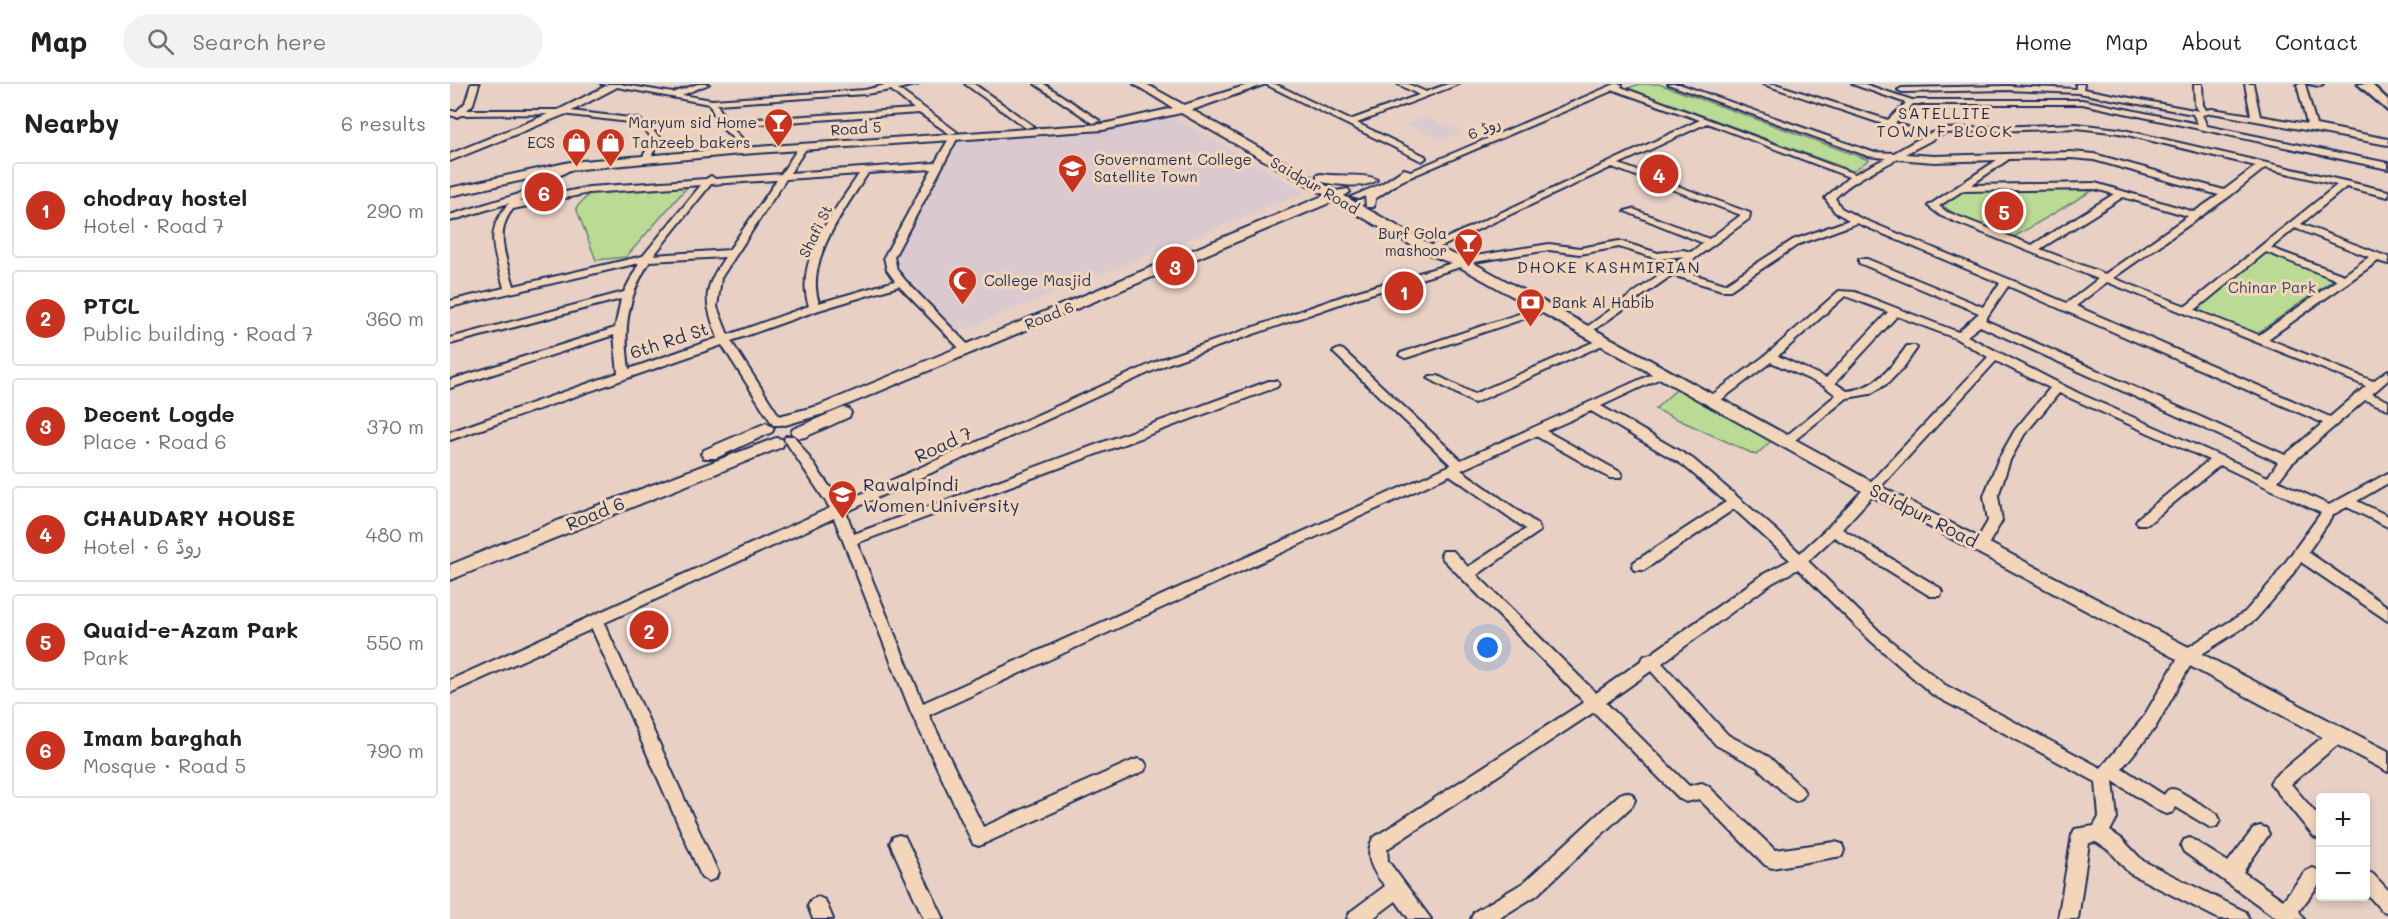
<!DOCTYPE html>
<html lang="en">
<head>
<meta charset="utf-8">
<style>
  :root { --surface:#fff; --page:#f2f2f2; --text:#202124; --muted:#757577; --line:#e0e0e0; --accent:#c8321e }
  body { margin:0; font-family:Mali,"Playpen Sans Arabic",sans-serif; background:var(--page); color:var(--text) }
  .controls { position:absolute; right:18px; bottom:18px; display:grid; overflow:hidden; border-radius:6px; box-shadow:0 3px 9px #0003 }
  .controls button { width:54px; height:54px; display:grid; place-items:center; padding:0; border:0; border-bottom:2px solid var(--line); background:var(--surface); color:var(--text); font:30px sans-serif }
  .you { position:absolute; left:1038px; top:564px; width:21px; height:21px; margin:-15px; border:4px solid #fff; border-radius:50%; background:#1a73e8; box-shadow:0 0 0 9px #1a73e833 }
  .badge { display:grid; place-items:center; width:39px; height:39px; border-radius:50%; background:var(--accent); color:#fff; font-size:20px; font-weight:700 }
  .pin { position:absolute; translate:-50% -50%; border:3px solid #fff; box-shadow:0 2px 6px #0006 }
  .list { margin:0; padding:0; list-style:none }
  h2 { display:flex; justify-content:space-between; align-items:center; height:78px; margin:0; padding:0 24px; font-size:26px }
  h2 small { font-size:20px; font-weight:400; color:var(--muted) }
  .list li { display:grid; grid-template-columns:39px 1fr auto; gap:18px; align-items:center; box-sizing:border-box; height:96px; margin:0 12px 12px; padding:0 12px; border:2px solid var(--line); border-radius:6px }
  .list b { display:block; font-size:22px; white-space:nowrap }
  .list p { margin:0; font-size:20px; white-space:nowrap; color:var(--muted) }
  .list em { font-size:20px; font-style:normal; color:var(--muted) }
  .icon { flex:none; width:33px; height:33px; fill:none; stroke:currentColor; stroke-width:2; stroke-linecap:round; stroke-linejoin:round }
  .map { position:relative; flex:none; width:1938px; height:835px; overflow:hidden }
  header { display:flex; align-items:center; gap:36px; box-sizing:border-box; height:84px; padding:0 30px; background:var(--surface); border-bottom:2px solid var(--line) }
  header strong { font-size:28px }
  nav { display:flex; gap:33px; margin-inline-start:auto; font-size:21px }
  .search { width:420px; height:54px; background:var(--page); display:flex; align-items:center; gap:15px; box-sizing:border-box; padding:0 21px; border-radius:33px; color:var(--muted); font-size:22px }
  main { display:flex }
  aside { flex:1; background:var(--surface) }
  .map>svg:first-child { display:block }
  .built { fill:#dbc9d0 }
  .green { fill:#badb94; stroke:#6a8579; stroke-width:1.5 }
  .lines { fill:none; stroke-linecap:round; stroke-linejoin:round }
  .minor-casing { stroke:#1b2f5e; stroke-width:4 }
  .major-casing { stroke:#1b2f5e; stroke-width:4 }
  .highway-casing { stroke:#1b2f5e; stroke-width:5 }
  .minor { fill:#f3d6ba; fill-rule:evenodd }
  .major { fill:#f3d6ba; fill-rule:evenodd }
  .highway { fill:#f3d6ba; fill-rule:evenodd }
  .labels { text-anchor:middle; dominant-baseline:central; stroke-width:6; stroke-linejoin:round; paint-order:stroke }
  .far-poi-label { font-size:15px; fill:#1b2f5e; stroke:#f3d6ba; text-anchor:start }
  .far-street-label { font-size:15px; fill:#1b2f5e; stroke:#f3d6ba }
  .far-park-label { font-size:15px; fill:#334966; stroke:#f3d6ba }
  .far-neighbourhood-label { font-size:16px; letter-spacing:1.5px; fill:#1b2f5e; stroke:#f3d6ba }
  .street-label { font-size:18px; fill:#1b2f5e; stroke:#f3d6ba }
  .poi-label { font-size:18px; fill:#1b2f5e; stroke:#f3d6ba; text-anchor:start }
</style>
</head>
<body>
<header>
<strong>Map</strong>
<div class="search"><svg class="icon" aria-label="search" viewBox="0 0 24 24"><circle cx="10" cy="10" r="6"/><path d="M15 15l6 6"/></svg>Search here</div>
<nav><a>Home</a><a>Map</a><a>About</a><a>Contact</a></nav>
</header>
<main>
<aside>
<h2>Nearby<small>6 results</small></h2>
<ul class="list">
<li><span class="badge">1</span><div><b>chodray hostel</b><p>Hotel · Road 7</p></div><em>290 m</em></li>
<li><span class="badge">2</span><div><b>PTCL</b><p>Public building · Road 7</p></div><em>360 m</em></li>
<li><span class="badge">3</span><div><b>Decent Logde</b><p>Place · Road 6</p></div><em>370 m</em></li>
<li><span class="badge">4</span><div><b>CHAUDARY HOUSE</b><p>Hotel · روڈ 6</p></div><em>480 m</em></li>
<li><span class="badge">5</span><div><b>Quaid-e-Azam Park</b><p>Park</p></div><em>550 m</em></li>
<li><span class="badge">6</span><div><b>Imam barghah</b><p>Mosque · Road 5</p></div><em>790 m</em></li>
</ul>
</aside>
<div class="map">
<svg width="1938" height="835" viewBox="0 0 1938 835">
  <rect width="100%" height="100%" fill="#e8d0c4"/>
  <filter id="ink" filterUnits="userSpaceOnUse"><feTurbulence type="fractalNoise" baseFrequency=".0167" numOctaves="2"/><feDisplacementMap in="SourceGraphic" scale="12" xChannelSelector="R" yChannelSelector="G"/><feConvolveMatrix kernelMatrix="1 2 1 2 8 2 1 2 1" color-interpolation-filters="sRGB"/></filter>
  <g filter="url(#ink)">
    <g class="built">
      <polygon points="721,32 855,108 497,252 440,184 442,166 502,56 660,46"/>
      <polygon points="976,33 1012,48 993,56 956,40"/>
    </g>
    <g class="green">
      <polygon points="1190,0 1209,0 1419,76 1403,87 1178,4"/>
      <polygon points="238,102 176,173 146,176 126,124 141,108"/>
      <polygon points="1645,105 1564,153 1508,132 1491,121 1509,106"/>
      <polygon points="1817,168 1884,195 1805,251 1746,225"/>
      <polygon points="1228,304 1322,356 1306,371 1205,325"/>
    </g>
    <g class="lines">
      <defs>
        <g id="minor">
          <polygon points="21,0 29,0 23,20 17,26 112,26 189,35 211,54 199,76 195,79 191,76 203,54 187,39 112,30 11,31 7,33 0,31 0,27 7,27 15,19"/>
          <path d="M151 0H169L223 9 248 0H259L232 11 262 16 415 6 439 0H469L448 5 507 48 500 50 469 29 280 42 298 61 294 69 291 70 287 67 290 61 270 42 259 20ZM441 6 464 25 276 37 267 20 415 10Z"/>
          <polygon points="515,0 524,0 583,42 576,44"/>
          <polygon points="585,0 594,0 650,37 643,39"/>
          <polygon points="815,0 825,0 900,36 969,11 948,0 958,0 976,8 998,0 1009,0 907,39 975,72 976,74 972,77"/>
          <path d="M1165 0H1172L1171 3 1405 90 1436 74 1418 72 1218 0H1229L1422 68 1444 69 1472 53 1313 0H1325L1438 36 1456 19 1402 0H1414L1462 16H1632L1748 40 1743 30 1629 9 1558 6 1452 8 1448 6 1452 4 1558 2 1626 5V0H1634L1633 5 1749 27 1745 21 1744 0H1752L1753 21 1756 26 1762 25 1801 31 1795 0H1803L1810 32 1857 40 1847 0H1855L1866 41 1938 55V61L1762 29 1752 31 1757 42 1938 79V85L1632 20H1463L1445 39 1479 50 1494 45 1627 40 1669 45 1938 107V113L1896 103 1851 140 1938 173V180L1928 177 1818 255 1923 297 1938 286V296L1922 310 1938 317V325L1915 316 1841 380 1828 397 1879 421 1938 389V399L1907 417 1938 432V443L1897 423 1884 430 1858 468 1938 523V537L1851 478 1832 505 1805 536 1744 575 1705 644 1672 684 1714 711C1718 704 1722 704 1729 707L1767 730 1770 736 1767 742 1761 744 1726 723 1723 728 1717 730 1711 728 1663 697 1667 734 1660 747 1672 755 1693 777 1796 828 1799 835H1769L1679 789 1660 767 1646 758 1639 759 1628 835H1608L1622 751 1625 745 1644 742 1649 733 1646 698 1483 611 1421 557 1348 485 1322 499 1212 579 1278 651 1319 673 1352 704 1355 709 1352 714 1346 717 1340 714 1307 683 1266 661 1201 587 1156 619 1239 702 1252 699 1258 702 1325 766 1385 758 1392 760 1394 766 1392 772 1322 784 1315 781 1249 715 1236 718 1230 715 1144 628 937 765 938 777 981 835H959L946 817 922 835H897L900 828 935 802C922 787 914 773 923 754L1134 618 993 475 991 471 993 467H1003L1018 483 1076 445 1000 391 479 631 533 743 682 677 688 675 694 677 697 682 694 687 529 762 523 760 461 628 384 434 154 539 268 788 266 794 259 797 252 794 142 545 0 609V596L380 424 334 355 336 352H344L391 419 712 275 902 209 1006 178 1007 175 1099 160 1130 164 1169 157 1208 169 1233 166 1241 168 1253 159 1175 127 1183 125 1259 155 1291 131 1162 83 982 167H974L973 165 1250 36 1164 6 909 115 901 113ZM1257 39 1399 93 1375 114 1385 128 1399 136 1343 156 1275 200 1229 186 1299 135 1300 129 1169 80ZM1627 44 1669 49 1806 82 1774 106 1644 70 1621 68 1484 72 1455 70 1495 49ZM1621 74 1644 76 1769 111 1744 128 1645 99 1521 101 1559 75ZM1447 75 1484 78 1547 76 1478 122 1491 132 1648 195 1617 219 1410 134 1391 124 1385 114C1402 96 1425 87 1447 75ZM1815 84 1887 101 1736 222 1663 194 1780 112ZM1645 105 1664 110 1582 161 1497 128 1489 122 1512 107ZM1673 113 1738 132 1655 190 1590 165ZM1407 139 1550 199 1533 223 1417 175H1409V179L1529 229 1508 248 1405 208 1389 207 1316 271 1259 313 1257 316 1259 319H1267L1321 278 1374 302 1386 311 1330 357 1332 360H1340L1397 314 1420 310 1438 299 1453 284 1467 264 1465 262H1457C1442 283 1425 305 1397 307L1385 299 1447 232 1505 254 1538 273 1378 443 1350 469 1325 445 1243 375 1151 322 1217 291 1219 289 1217 287H1209L1011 376 893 266 889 265 883 268 885 270 1001 381 473 619 407 459 827 303 829 300 827 297H819L404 450 396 428 720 279 910 213 1017 181 1018 179 1099 166 1130 170 1169 163 1208 175 1235 172 1134 245V249L1138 250 1222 191 1272 206H1280L1349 160ZM1845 144 1919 173 1894 191 1821 164ZM1816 168 1887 196 1809 251 1745 226ZM1657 198 1916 302 1880 333 1626 222ZM1558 202 1873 339 1835 371 1535 236ZM1395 212 1438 228 1376 294 1328 272ZM1530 242 1828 378 1818 393 1628 309 1517 252ZM1546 277 1600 304 1565 346 1548 376 1534 412 1538 437 1524 461 1526 464H1536L1552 437 1548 412 1560 376 1574 351 1609 309 1759 376 1688 434 1686 437 1688 440H1698L1770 381 1871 429 1822 497 1795 528 1732 567 1693 634 1651 684 1495 601 1431 549 1358 477 1384 453 1480 512H1490L1492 508 1490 504 1392 445ZM1141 327 1233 381 1276 418 1184 478 1182 482 1184 486H1194L1284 425 1340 476 1312 491 1201 570 1194 572 1192 576 1146 609 1027 491 1090 447 1087 440 1011 386 1086 352 1160 394H1170L1172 391 1170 388 1096 347Z"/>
          <polygon points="1858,0 1873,0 1869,2"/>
          <path d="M501 51 508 53 444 173 447 186 455 196 520 263V267H512L449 202 369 226 281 257 333 338 331 341H323L272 261 0 356V348L168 289 164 251 0 304V296L165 244 171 215 0 260V254L174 208 189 179 0 223V217L54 204C46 170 32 149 59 119L0 137V131L69 110 120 79 123 80V84L90 103 69 118 139 103 256 95 261 92 265 95 331 90 350 61 353 60 357 63 340 89 485 79ZM482 85 434 173 437 186 445 197 369 219C354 177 396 124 418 89ZM409 90C385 127 343 176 359 222L278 251 267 223 271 194 336 95ZM327 96 279 166 204 171 261 100ZM251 101 193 172 64 202C57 176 43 148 63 125L139 109ZM275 173C252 207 254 216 268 254L179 285C173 244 177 213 200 177Z"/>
          <polygon points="1096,221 1101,224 1100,226 959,273 955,274 949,271 951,269"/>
          <polygon points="1155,253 1161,256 1159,258 1024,319 978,294 980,292 988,292 1024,310"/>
          <polygon points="1887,644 1893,646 1895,651 1893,656 1841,700 1870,734 1870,755 1864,753 1820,699 1823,694 1881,646"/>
          <polygon points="1176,708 1182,710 1185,716 1182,722 1087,811 1048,835 1021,835 1024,828 1073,799 1170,710"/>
          <polygon points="1810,742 1816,744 1819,750 1793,788 1833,816 1856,787 1863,784 1870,787 1870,799 1849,827 1854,835 1828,835 1734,768 1731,762 1734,756 1740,754 1778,778 1804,744"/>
          <polygon points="449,751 455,753 494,835 474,835 440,759 443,753"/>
          <polygon points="1916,787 1923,790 1938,806 1938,829 1931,826 1916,809"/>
          <polygon points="368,813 375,816 383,835 363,835 358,822 361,816"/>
        </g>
        <g id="major">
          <polygon points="160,0 173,0 116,30 0,77 0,70 108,26"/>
          <polygon points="684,0 696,0 734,21 801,0 816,0 742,26 886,107 898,105 900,108 894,112 983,162 1018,176 1426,400 1938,667 1938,688 1414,408 1008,182 973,168 884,117 380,328 335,341 329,340 327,336 329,332 368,322 875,111 731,29 653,46 291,70 120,86 0,112 0,104 120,78 291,64 653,40 723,24"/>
          <polygon points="954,85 964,88 925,115 924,123 916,123 915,111"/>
          <path d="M871 90C885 93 919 89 927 96 914 106 882 100 867 97V91Z"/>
          <polygon points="393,324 399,325 401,329 399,333 355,353 349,354 341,349 343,345"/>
          <polygon points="316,339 324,344 322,348 266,374 254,374 251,370 254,366"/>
          <polygon points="326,354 332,355 334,359 332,363 0,496 0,481 112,435"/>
        </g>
        <polygon id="highway" points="1908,0 1921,0 1938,16 1938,27"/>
      </defs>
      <use href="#minor" class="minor-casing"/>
      <use href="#major" class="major-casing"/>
      <use href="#highway" class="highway-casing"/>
      <use href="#minor" class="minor"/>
      <use href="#major" class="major"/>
      <use href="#highway" class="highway"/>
    </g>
  </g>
  <defs>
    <symbol id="bar-pin" viewBox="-11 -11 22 30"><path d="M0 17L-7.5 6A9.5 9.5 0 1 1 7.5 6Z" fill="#c8321e" stroke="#f3d6ba"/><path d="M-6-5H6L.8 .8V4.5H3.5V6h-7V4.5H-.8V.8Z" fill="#fff"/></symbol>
    <symbol id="shop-pin" viewBox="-11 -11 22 30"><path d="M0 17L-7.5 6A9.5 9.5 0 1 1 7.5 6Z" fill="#c8321e" stroke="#f3d6ba"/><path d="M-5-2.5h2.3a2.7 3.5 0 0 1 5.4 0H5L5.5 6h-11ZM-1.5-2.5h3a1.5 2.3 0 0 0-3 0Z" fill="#fff"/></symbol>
    <symbol id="university-pin" viewBox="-11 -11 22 30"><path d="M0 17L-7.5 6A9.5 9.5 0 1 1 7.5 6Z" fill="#c8321e" stroke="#f3d6ba"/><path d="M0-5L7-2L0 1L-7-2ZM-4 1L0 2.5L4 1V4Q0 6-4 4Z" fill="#fff"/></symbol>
    <symbol id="mosque-pin" viewBox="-11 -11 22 30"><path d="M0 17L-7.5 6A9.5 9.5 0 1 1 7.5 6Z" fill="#c8321e" stroke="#f3d6ba"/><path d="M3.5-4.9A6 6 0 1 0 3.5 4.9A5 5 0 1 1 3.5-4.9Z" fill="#fff"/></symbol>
    <symbol id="bank-pin" viewBox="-11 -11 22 30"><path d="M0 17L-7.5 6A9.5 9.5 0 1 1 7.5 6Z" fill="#c8321e" stroke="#f3d6ba"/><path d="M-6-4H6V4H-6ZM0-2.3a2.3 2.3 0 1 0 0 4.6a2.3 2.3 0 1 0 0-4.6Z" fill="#fff"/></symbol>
  </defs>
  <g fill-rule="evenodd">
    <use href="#bar-pin" x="312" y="22" width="33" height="45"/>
    <use href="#shop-pin" x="110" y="42" width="33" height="45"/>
    <use href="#shop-pin" x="144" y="42" width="33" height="45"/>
    <use href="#university-pin" x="606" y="68" width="33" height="45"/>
    <use href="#bar-pin" x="1002" y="142" width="33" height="45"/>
    <use href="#mosque-pin" x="496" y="180" width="33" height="45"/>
    <use href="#bank-pin" x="1064" y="202" width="33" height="45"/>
    <use href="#university-pin" x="376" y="394" width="33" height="45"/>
  </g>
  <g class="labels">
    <g class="far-poi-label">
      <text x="307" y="38" text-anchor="end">Maryum sid Home</text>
      <text x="105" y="58" text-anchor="end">ECS</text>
      <text x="182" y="58">Tahzeeb bakers</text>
      <text x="644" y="75">Governament College<tspan x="644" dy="17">Satellite Town</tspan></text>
      <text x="997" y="149" text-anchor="end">Burf Gola<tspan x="997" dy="17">mashoor</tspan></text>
      <text x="534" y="196">College Masjid</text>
      <text x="1102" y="218">Bank Al Habib</text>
    </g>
    <g class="far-street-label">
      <text transform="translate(406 44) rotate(-4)">Road 5</text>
      <text transform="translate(1034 44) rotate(-22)">روڈ 6</text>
      <text transform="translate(865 101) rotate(30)">Saidpur Road</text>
      <text transform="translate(365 147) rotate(-64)">Shafi St</text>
      <text transform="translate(599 231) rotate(-22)">Road 6</text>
    </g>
    <g class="far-park-label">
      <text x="1822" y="203">Chinar Park</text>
    </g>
    <g class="far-neighbourhood-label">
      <text x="1495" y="28">SATELLITE<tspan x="1495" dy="18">TOWN F BLOCK</tspan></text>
      <text x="1159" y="182">DHOKE KASHMIRIAN</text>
    </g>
    <g class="street-label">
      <text transform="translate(219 256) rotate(-18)">6th Rd St</text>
      <text transform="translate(493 360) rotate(-25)">Road 7</text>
      <text transform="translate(145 429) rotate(-22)">Road 6</text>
      <text transform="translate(1474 431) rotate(27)">Saidpur Road</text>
    </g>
    <g class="poi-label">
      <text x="413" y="400">Rawalpindi<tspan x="413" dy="21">Women University</tspan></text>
    </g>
  </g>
</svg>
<div class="controls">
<button>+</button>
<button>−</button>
</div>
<div class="you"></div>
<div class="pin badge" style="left:954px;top:207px">1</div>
<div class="pin badge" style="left:199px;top:546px">2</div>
<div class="pin badge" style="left:725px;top:182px">3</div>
<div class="pin badge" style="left:1209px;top:90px">4</div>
<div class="pin badge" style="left:1554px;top:127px">5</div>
<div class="pin badge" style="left:94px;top:108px">6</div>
</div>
</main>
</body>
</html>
